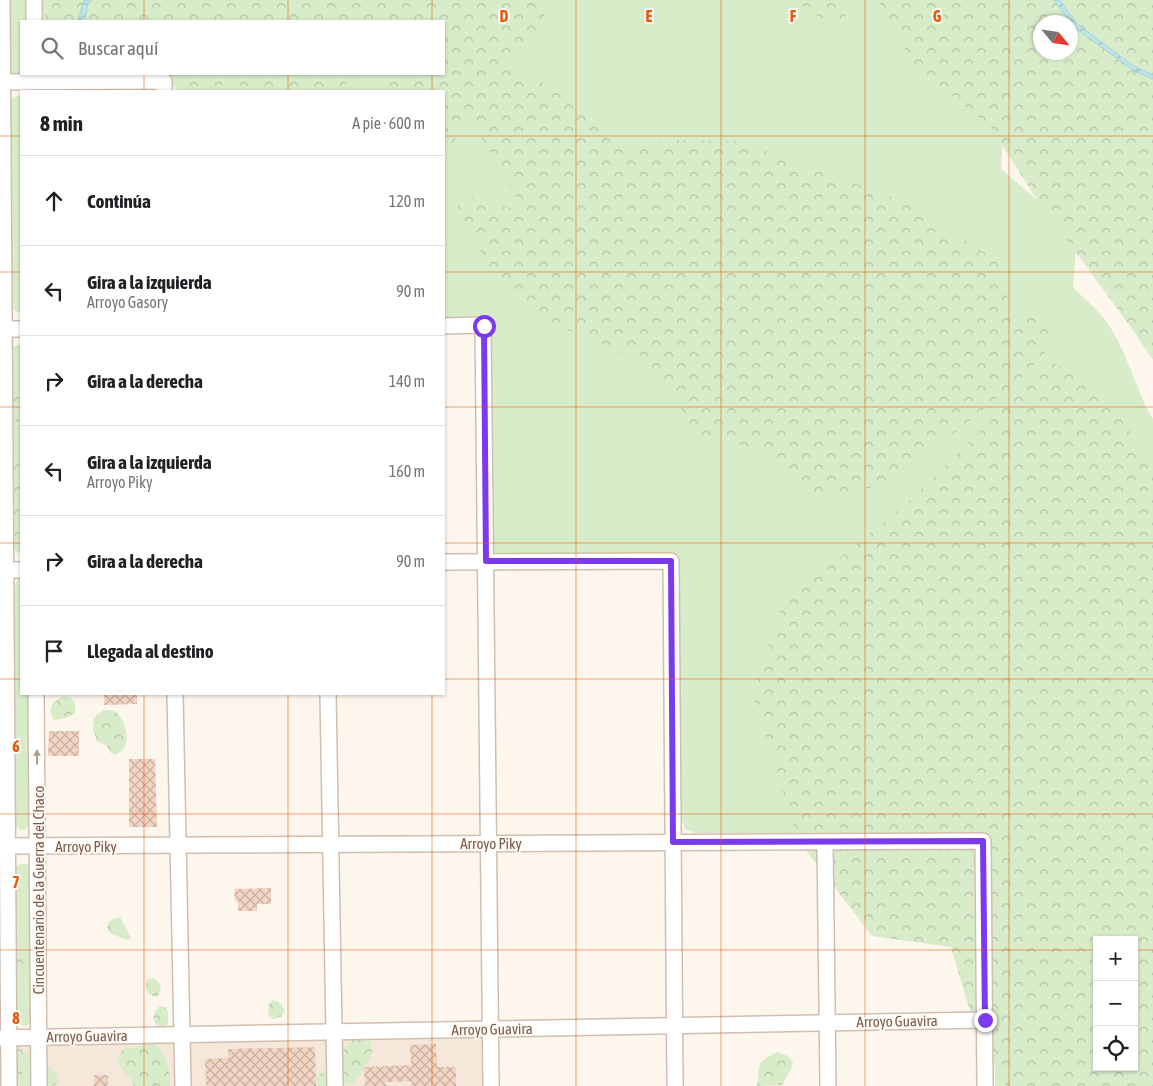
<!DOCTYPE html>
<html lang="es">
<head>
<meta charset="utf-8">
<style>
  :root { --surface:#fff; --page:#f6f6f6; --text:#202124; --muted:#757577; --line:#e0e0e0 }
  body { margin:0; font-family:"Asap Condensed",sans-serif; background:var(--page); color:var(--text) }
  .controls { position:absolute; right:15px; bottom:15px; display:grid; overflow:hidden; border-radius:0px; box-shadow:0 1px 4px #0004 }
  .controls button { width:45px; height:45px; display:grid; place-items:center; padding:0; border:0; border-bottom:1px solid var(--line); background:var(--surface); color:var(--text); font:25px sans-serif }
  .compass { position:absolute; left:1033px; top:15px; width:45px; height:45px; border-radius:50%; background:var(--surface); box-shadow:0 1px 4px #0004; rotate:119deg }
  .stop { position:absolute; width:15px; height:15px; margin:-11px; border:4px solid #7c3aed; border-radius:50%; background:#fff }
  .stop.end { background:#7c3aed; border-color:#fff; box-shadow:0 1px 5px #0008 }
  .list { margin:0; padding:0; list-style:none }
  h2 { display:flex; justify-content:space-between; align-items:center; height:65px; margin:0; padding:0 20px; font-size:21px }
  h2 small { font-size:16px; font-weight:400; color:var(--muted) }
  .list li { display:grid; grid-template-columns:32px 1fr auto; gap:15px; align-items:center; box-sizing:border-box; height:90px; padding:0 20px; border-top:1px solid var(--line) }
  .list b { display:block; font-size:19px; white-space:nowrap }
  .list p { margin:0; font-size:16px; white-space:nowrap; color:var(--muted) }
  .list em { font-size:16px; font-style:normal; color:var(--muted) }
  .icon { flex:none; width:28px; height:28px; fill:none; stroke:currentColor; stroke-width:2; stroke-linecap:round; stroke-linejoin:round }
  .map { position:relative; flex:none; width:1153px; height:1086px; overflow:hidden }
  .search { position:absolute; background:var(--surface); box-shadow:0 1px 4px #0004; left:20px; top:20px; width:425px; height:55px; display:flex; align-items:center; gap:12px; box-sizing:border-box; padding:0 18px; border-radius:0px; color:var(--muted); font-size:19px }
  .panel { position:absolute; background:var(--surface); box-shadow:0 1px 4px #0004; left:20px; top:90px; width:425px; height:605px; border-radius:0px }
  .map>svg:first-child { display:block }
  .residential { fill:#f5e8da }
  .grass { fill:#d8ecc9; fill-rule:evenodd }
  .forest { fill:url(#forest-crowns); fill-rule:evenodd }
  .water { fill:url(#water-waves); stroke:#a5d3da }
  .building { fill:url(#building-cross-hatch) }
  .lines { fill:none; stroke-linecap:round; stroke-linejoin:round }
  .minor-casing { stroke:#d1beb0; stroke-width:18 }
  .minor { stroke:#fff; stroke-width:15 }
  .oneway { fill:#af9d94 }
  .route { stroke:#7c3aed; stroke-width:6 }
  .grid { fill:none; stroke:#e8590c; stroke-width:1; stroke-opacity:0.55 }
  .labels { text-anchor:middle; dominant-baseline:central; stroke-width:4; stroke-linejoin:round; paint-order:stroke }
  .street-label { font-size:15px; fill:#7a5c4d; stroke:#fffaf3 }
  .grid-label { font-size:16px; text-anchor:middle; font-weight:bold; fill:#e8590c; stroke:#fffaf3; stroke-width:4; stroke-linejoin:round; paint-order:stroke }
</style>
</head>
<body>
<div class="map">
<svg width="1153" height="1086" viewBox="0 0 1153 1086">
  <defs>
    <pattern id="forest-crowns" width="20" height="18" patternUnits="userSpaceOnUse" patternTransform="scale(1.25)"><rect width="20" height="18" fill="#d8ecc9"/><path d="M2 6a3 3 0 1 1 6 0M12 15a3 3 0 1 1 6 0" fill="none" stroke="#b4c2a5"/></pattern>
    <pattern id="water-waves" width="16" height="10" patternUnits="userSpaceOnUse" patternTransform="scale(1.25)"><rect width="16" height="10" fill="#bfe3e8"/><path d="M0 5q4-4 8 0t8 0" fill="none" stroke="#a0bbbe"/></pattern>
    <pattern id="building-cross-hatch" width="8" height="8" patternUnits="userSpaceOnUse" patternTransform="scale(1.25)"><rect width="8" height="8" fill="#f3d5c3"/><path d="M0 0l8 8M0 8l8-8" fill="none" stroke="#cab0a1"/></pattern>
  </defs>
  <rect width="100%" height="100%" fill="#fdf6ec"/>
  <polygon class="residential" points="0,0 13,1033 489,1037 490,1086 0,1086"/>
  <g class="grass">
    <polygon points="9,0 25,0 25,21 21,21 21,75 14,75 9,70"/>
    <path d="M40 0H959L1006 89 1001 169 1077 234 1073 287C1084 299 1099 310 1108 324 1128 353 1135 389 1153 419V1086H995L992 845 976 834 695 833 685 829 682 820 678 564 503 556 494 552 490 325 478 318H444V91H177L175 82 164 74H444V21H40ZM1097 940H1134V1067H1097Z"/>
    <polygon points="16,96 21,96 21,312 16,312 11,307 11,101 12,98"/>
    <polygon points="17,345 21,345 21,553 18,553 13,548 12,351 13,347"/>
    <polygon points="21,584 21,694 29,694 30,823 25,830 19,829 14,824 13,590 14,586"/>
    <polygon points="20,864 27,864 31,871 32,1019 27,1026 20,1025 15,1020 15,870 16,866"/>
    <polygon points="21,1052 27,1052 32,1058 32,1086 16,1086"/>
  </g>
  <g class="forest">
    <polygon points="44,0 543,0 545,4 544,28 504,61 573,101 622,148 670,140 739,141 898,199 998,261 1012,313 1046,315 1052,345 1018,381 957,431 884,486 814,495 776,466 760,450 682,430 681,407 626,355 556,325 498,286 455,202 470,197 525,212 470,118 450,147 444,150 444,91 370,91 390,74 444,74 444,21 45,21"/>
    <polygon points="675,0 707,0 691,7"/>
    <polygon points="797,0 856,0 837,28 799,4"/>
    <path d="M878 0H1153V360L1130 326 1034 195 991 128 913 63ZM1040 22H1070V52H1040Z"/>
    <path d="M45 74H360C349 82 340 88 326 91 306 95 284 90 264 88 234 84 202 86 171 87L166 91H45Z"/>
    <path d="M1051 362 1098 383 1153 467V1086H1006L975 1028 951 947 872 936 798 840 752 694 782 605 909 501ZM1097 940H1134V1067H1097Z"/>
    <polygon points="11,388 16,390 21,389 21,425 16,423 8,405"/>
    <polygon points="21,449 21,537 12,536 12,460"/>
    <path d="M21 573V601C11 592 15 584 21 573Z"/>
    <path d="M64 696C73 698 77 703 75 713L66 718 54 720C46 709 53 701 64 696Z"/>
    <path d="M103 710C105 710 108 710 111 710 124 713 131 738 124 748 122 752 118 753 114 755L110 752 107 746 97 741 93 730 94 718Z"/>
    <polygon points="120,917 131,938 127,940 110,933 107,928 109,921"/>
    <polygon points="13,952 22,955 25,960 24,968 19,973 14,972"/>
    <path d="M153 978C162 983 163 989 157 997 146 996 144 989 147 980Z"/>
    <path d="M272 1000C279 1001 282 1004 285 1011L281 1017 273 1019 268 1015 269 1004Z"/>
    <path d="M160 1006 165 1007 168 1011V1024L163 1027 157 1026C151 1019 153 1012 160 1006Z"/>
    <path d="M358 1034 364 1035 369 1039C371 1043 372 1047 372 1051 372 1058 358 1081 351 1084 347 1086 344 1084 340 1082L329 1086H317L316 1081 317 1075 332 1067 340 1047H347Z"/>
    <path d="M147 1039C163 1043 172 1070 170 1086H134C128 1068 106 1067 126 1047 136 1051 140 1046 147 1039Z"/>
    <path d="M0 1042 19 1045C30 1061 23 1070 17 1086H0Z"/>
    <path d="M777 1052 788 1056 793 1062 792 1068 782 1085 757 1086C761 1064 754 1063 777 1052Z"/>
    <polygon points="44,1066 51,1067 58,1075 58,1082 55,1086 42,1086"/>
  </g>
  <g class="water">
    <polygon points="84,0 91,0 87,7 85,21 78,21"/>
    <polygon points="1054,0 1060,0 1077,24 1135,67 1153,75 1153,79 1134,71 1074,27"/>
  </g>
  <g class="building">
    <polygon points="104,695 137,695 137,704 104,705"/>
    <polygon points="49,731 79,731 79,756 48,756"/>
    <polygon points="129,759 155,759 157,827 129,827"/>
    <polygon points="271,888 271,904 257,904 257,911 238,911 238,901 235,901 234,889"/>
    <polygon points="436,1044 437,1067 456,1067 456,1086 411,1086 411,1081 385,1082 386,1086 365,1086 364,1067 411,1065 410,1045"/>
    <polygon points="315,1047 316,1086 206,1086 205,1059 228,1058 228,1049"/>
    <rect x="94" y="1075" width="14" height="11"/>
  </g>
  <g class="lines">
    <defs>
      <g id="minor">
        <polyline points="2,0 9,1086"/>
        <polyline points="34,0 34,21"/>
        <polyline points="0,82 164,81 164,91"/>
        <polyline points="444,326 483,325 491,1086"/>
        <polyline points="0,329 21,329"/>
        <polyline points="444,562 671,561 675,1086"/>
        <polyline points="0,570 21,570"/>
        <polyline points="36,694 39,1086"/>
        <polyline points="175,694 183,1086"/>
        <polyline points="328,694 335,1086"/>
        <polyline points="825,842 828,1086"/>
        <polyline points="0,846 983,841 985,1086"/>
        <polyline points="0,1038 985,1020"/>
      </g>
    </defs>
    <use href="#minor" class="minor-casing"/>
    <use href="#minor" class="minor"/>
  </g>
  <defs><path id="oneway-solid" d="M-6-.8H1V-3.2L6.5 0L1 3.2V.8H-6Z" transform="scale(1.25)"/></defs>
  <use class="oneway" href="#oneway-solid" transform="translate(37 757) rotate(-90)"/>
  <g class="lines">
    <polyline class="route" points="484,326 486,561 671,561 673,842 983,841 985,1020"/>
  </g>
  <path class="grid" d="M144 0V21M288 0V21M432 0V21M576 0V1086M721 0V1086M865 0V1086M1009 0V1086M144 74V91M288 74V91M432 74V91M0 136H21M444 136H1153M0 272H21M444 272H1153M0 407H21M444 407H1153M0 543H21M444 543H1153M0 679H21M444 679H1153M144 694V1086M288 694V1086M432 694V1086M0 814H1153M0 950H1097M1134 950H1153"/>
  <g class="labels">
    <g class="street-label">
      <text x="491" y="843">Arroyo Piky</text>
      <text x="86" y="846">Arroyo Piky</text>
      <text transform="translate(38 890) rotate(-90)">Cincuentenario de la Guerra del Chaco</text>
      <text transform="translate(897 1021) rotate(-1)">Arroyo Guavira</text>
      <text transform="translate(492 1029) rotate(-1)">Arroyo Guavira</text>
      <text transform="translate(87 1036) rotate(-1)">Arroyo Guavira</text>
    </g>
  </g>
  <g class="grid-label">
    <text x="504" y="22">D</text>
    <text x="649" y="22">E</text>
    <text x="793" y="22">F</text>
    <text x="937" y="22">G</text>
    <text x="16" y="752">6</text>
    <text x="16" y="888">7</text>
    <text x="16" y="1024">8</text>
  </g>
</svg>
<div class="controls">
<button>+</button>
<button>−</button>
<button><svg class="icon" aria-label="locate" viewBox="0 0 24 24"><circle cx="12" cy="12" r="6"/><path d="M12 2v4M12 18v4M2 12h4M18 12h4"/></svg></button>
</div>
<svg class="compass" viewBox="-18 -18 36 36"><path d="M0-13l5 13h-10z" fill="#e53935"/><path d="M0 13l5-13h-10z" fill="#757577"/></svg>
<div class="stop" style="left:484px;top:326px"></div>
<div class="stop end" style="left:985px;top:1020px"></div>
<div class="search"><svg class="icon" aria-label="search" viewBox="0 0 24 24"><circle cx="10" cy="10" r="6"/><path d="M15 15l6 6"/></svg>Buscar aquí</div>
<section class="panel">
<h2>8 min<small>A pie · 600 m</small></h2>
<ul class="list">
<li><svg class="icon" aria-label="ahead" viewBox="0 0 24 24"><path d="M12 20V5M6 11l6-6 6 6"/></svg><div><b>Continúa</b></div><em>120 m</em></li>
<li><svg class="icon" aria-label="left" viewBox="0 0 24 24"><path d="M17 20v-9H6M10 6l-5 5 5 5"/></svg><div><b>Gira a la izquierda</b><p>Arroyo Gasory</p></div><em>90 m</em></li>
<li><svg class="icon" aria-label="right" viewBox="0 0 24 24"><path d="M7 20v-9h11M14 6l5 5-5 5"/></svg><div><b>Gira a la derecha</b></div><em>140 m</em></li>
<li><svg class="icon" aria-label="left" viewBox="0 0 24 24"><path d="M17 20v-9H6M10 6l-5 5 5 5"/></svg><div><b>Gira a la izquierda</b><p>Arroyo Piky</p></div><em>160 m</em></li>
<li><svg class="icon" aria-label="right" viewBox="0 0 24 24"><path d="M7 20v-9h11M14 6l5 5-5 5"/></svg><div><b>Gira a la derecha</b></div><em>90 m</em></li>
<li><svg class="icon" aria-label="arrive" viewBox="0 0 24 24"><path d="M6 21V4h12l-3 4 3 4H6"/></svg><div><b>Llegada al destino</b></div></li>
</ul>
</section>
</div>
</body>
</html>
